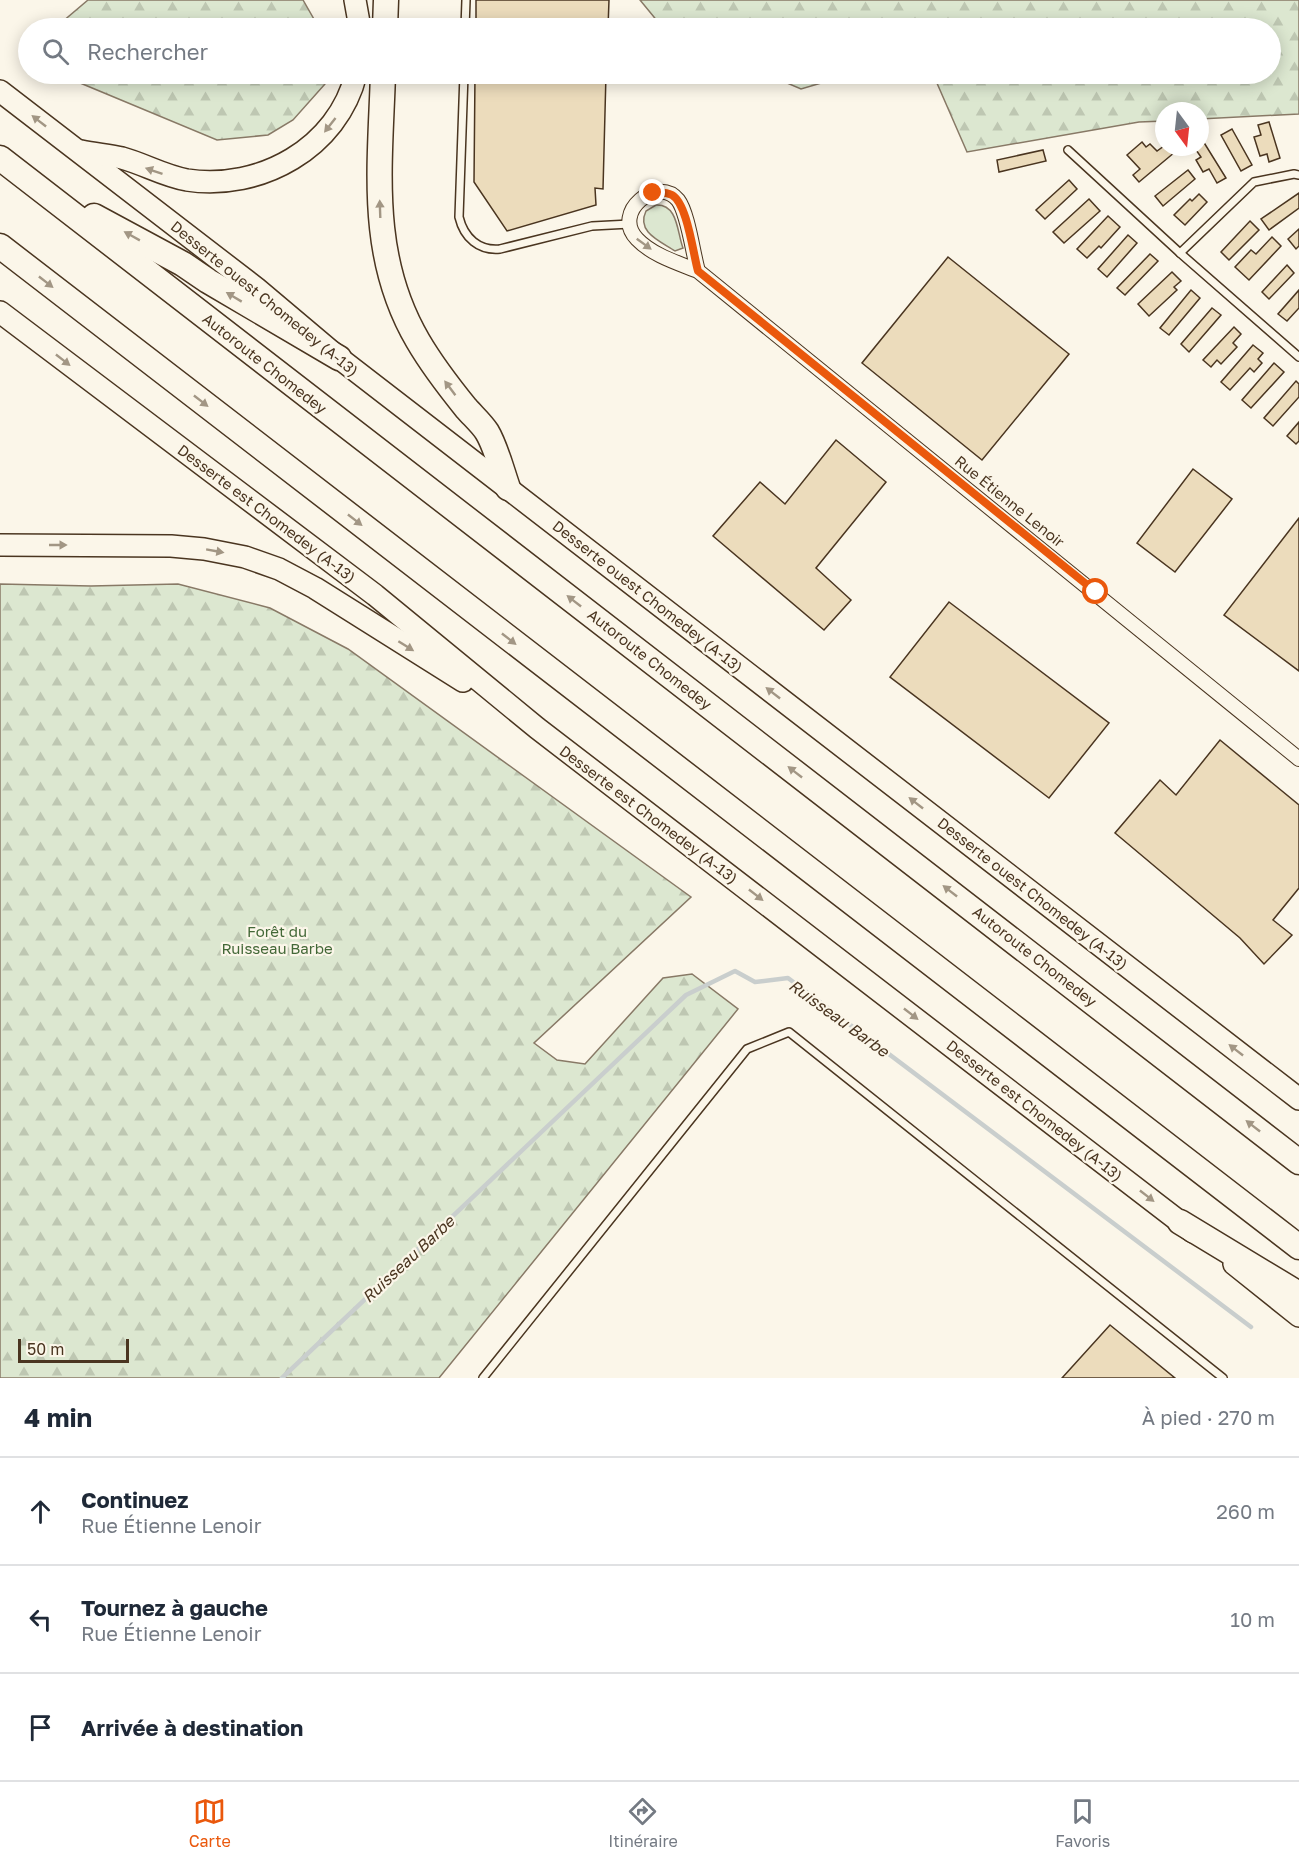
<!DOCTYPE html>
<html lang="fr">
<head>
<meta charset="utf-8">
<style>
  :root { --surface:#fff; --page:#f2f2f3; --text:#1f2937; --muted:#747a83; --line:#e0e1e3; --accent:#ea580c }
  body { margin:0; font-family:"Golos Text",sans-serif; background:var(--page); color:var(--text) }
  .compass { position:absolute; left:1155px; top:102px; width:54px; height:54px; border-radius:50%; background:var(--surface); box-shadow:0 3px 15px #0003; rotate:165deg }
  .scale { position:absolute; left:18px; bottom:15px; width:111px; box-sizing:border-box; padding-left:6px; border:3px solid #4a3520; border-top:0; font-size:16px; line-height:21px; white-space:nowrap; color:#4a3520; -webkit-text-stroke:4px #fbf6e9; paint-order:stroke }
  .stop { position:absolute; width:18px; height:18px; margin:-14px; border:4px solid #ea580c; border-radius:50%; background:#fff }
  .stop.end { background:#ea580c; border-color:#fff; box-shadow:0 2px 6px #0008 }
  .list { margin:0; padding:0; list-style:none }
  h2 { display:flex; justify-content:space-between; align-items:center; height:78px; margin:0; padding:0 24px; font-size:26px }
  h2 small { font-size:20px; font-weight:400; color:var(--muted) }
  .list li { display:grid; grid-template-columns:39px 1fr auto; gap:18px; align-items:center; box-sizing:border-box; height:108px; padding:0 24px; border-top:2px solid var(--line) }
  .list b { display:block; font-size:22px; white-space:nowrap }
  .list p { margin:0; font-size:20px; white-space:nowrap; color:var(--muted) }
  .list em { font-size:20px; font-style:normal; color:var(--muted) }
  .icon { flex:none; width:33px; height:33px; fill:none; stroke:currentColor; stroke-width:2; stroke-linecap:round; stroke-linejoin:round }
  .map { position:relative; flex:none; width:1299px; height:1378px; overflow:hidden }
  .search { position:absolute; background:var(--surface); box-shadow:0 3px 15px #0003; left:18px; right:18px; top:18px; height:66px; display:flex; align-items:center; gap:15px; box-sizing:border-box; padding:0 21px; border-radius:33px; color:var(--muted); font-size:22px }
  .sheet { height:402px; background:var(--surface) }
  nav { display:flex; justify-content:space-around; align-items:center; box-sizing:border-box; height:84px; border-top:2px solid var(--line); background:var(--surface); font-size:16px; color:var(--muted) }
  nav a { display:grid; justify-items:center; gap:3px }
  nav .on { color:var(--accent) }
  .map>svg:first-child { display:block }
  .grass { fill:#dce7d0; stroke:#887966; stroke-width:1.5 }
  .forest { fill:url(#forest-firs); stroke:#887966; stroke-width:1.5 }
  .lines { fill:none; stroke-linecap:round; stroke-linejoin:round }
  .stream { stroke:#c9cecd; stroke-width:4.5 }
  .building { fill:#ecdcbc; stroke:#4a3520; stroke-width:1.5 }
  .service-casing { stroke:#4a3520; stroke-width:10 }
  .minor-casing { stroke:#4a3520; stroke-width:16 }
  .primary-casing { stroke:#4a3520; stroke-width:24 }
  .motorway-casing { stroke:#4a3520; stroke-width:27 }
  .service { stroke:#fbf6e9; stroke-width:7 }
  .minor { stroke:#fbf6e9; stroke-width:14 }
  .primary { stroke:#fbf6e9; stroke-width:21 }
  .motorway { stroke:#fbf6e9; stroke-width:24 }
  .oneway { fill:#a29684 }
  .route { stroke:#ea580c; stroke-width:8 }
  .labels { text-anchor:middle; dominant-baseline:central; stroke-width:4.5; stroke-linejoin:round; paint-order:stroke }
  .street-label { font-size:15px; fill:#4a3520; stroke:#fbf6e9 }
  .park-label { font-size:15px; fill:#436837; stroke:#fbf6e9 }
  .water-label { font-size:16px; font-style:italic; fill:#4a3520; stroke:#fbf6e9 }
</style>
</head>
<body>
<div class="map">
<svg width="1299" height="1378" viewBox="0 0 1299 1378">
  <defs>
    <pattern id="forest-firs" width="22" height="20" patternUnits="userSpaceOnUse" patternTransform="scale(1.5)"><rect width="22" height="20" fill="#dce7d0"/><path d="M5 1l3.5 6h-7zM16 11l3.5 6h-7z" fill="#bec7b2"/></pattern>
  </defs>
  <rect width="100%" height="100%" fill="#fbf6e9"/>
  <path class="grass" d="M656 205C678 204 677 232 683 248L675 251C660 241 636 232 646 211Z"/>
  <g class="forest">
    <polygon points="88,0 303,0 319,28 55,28"/>
    <polygon points="640,0 1299,0 1299,114 1200,119 1200,111 1164,111 1164,121 1139,122 967,152 933,74 1270,74 1270,28 663,28"/>
    <polygon points="64,74 325,74 325,84 293,120 268,135 217,140 73,80"/>
    <polygon points="766,74 852,74 801,89"/>
    <polygon points="0,584 91,586 178,584 270,608 348,649 691,897 534,1043 557,1060 585,1064 663,978 692,974 738,1009 439,1378 0,1378"/>
  </g>
  <g class="lines">
    <polyline class="stream" points="282,1378 686,995 735,971 755,982 788,978 1251,1327"/>
  </g>
  <g class="building">
    <polygon points="476,0 609,0 608,28 476,28"/>
    <polygon points="475,74 606,74 603,189 595,188 596,205 507,231 474,182"/>
    <polygon points="1269,122 1280,158 1269,162 1267,154 1260,156 1254,137 1261,135 1258,125"/>
    <polygon points="1232,129 1252,165 1241,171 1221,135"/>
    <polygon points="1203,141 1226,178 1217,183 1209,169 1203,172 1196,160 1201,157 1194,147 1200,147 1200,143"/>
    <polygon points="1142,142 1146,147 1150,144 1157,151 1164,146 1171,147 1175,152 1139,182 1133,175 1140,169 1127,155"/>
    <polygon points="1043,150 1046,161 999,172 997,160"/>
    <polygon points="1188,170 1195,179 1163,206 1155,196"/>
    <polygon points="1069,180 1077,189 1045,219 1036,210"/>
    <polygon points="1299,193 1299,208 1269,230 1261,219"/>
    <polygon points="1199,194 1207,202 1185,225 1174,215 1190,199 1192,201"/>
    <polygon points="1089,199 1100,211 1064,243 1053,232"/>
    <polygon points="1108,216 1120,227 1101,248 1099,246 1087,258 1077,249"/>
    <polygon points="1250,221 1259,230 1229,260 1221,252"/>
    <polygon points="1299,229 1299,246 1296,249 1288,239"/>
    <polygon points="1128,235 1137,243 1107,277 1098,269"/>
    <polygon points="1272,237 1281,246 1249,280 1235,267 1251,250 1256,254"/>
    <polygon points="1150,254 1158,261 1125,295 1117,288"/>
    <polygon points="948,257 1069,354 982,460 862,363"/>
    <polygon points="1287,265 1294,273 1269,299 1262,292"/>
    <polygon points="1172,272 1181,281 1174,287 1177,290 1149,316 1138,304"/>
    <polygon points="1191,290 1200,298 1169,335 1160,328"/>
    <polygon points="1299,290 1299,308 1287,321 1278,314"/>
    <polygon points="1212,308 1221,315 1189,352 1181,344"/>
    <polygon points="1234,327 1241,334 1233,343 1237,347 1221,364 1217,360 1211,367 1203,360"/>
    <polygon points="1253,345 1263,353 1258,359 1262,363 1254,372 1250,368 1230,390 1221,382"/>
    <polygon points="1274,363 1284,372 1251,408 1242,400"/>
    <polygon points="1296,381 1299,384 1299,397 1273,426 1264,418"/>
    <polygon points="1299,422 1299,441 1296,444 1287,436"/>
    <polygon points="836,440 886,482 816,568 851,600 824,630 713,536 760,482 785,504"/>
    <polygon points="1193,469 1232,499 1175,572 1137,543"/>
    <polygon points="1299,518 1299,671 1224,615"/>
    <polygon points="949,602 1109,723 1049,798 890,677"/>
    <polygon points="1220,740 1299,805 1299,888 1273,920 1292,935 1264,964 1240,938 1115,833 1160,780 1176,795"/>
    <polygon points="1110,1325 1175,1378 1062,1378"/>
  </g>
  <g class="lines">
    <defs>
      <g id="service">
        <polyline points="465,28 466,0"/>
        <path d="M464 74 459 217C464 238 479 251 500 249L592 226 630 224"/>
        <polyline points="1068,150 1180,253 1299,357"/>
        <polyline points="1180,253 1254,182 1294,174 1299,175"/>
        <polyline points="483,1378 747,1049 789,1032 1223,1378"/>
      </g>
      <path id="minor" d="M698 271C693 254 688 213 678 200 658 175 611 212 637 239 652 255 678 263 698 271L1299 759"/>
      <g id="primary">
        <polyline points="355,0 360,28"/>
        <polyline points="0,91 256,288 339,358 1299,1099"/>
        <path d="M81 151C95 154 109 155 122 158 144 164 164 176 187 180 260 191 338 148 356 74"/>
        <polyline points="0,312 375,595 537,728 1193,1232"/>
        <polyline points="0,545 171,546 204,549 245,557 279,569 315,588 463,681"/>
        <polyline points="1234,1264 1299,1316"/>
      </g>
      <g id="motorway">
        <polyline points="385,28 386,0"/>
        <path d="M383 74C380 168 368 256 418 341 432 365 449 387 466 408 473 416 482 424 487 432 496 447 502 471 508 488"/>
        <polyline points="0,158 1299,1162"/>
        <polyline points="94,216 183,264 208,281 339,358"/>
        <polyline points="0,246 1299,1247"/>
        <polyline points="1180,1222 1299,1294"/>
      </g>
    </defs>
    <use href="#service" class="service-casing"/>
    <use href="#minor" class="minor-casing"/>
    <use href="#primary" class="primary-casing"/>
    <use href="#motorway" class="motorway-casing"/>
    <use href="#service" class="service"/>
    <use href="#minor" class="minor"/>
    <use href="#primary" class="primary"/>
    <use href="#motorway" class="motorway"/>
  </g>
  <defs><path id="oneway-solid" d="M-6-.8H1V-3.2L6.5 0L1 3.2V.8H-6Z" transform="scale(1.5)"/></defs>
  <g class="oneway">
    <use href="#oneway-solid" transform="translate(39 121) rotate(-142)"/>
    <use href="#oneway-solid" transform="translate(330 125) rotate(128)"/>
    <use href="#oneway-solid" transform="translate(154 171) rotate(-161)"/>
    <use href="#oneway-solid" transform="translate(380 209) rotate(-92)"/>
    <use href="#oneway-solid" transform="translate(132 236) rotate(-151)"/>
    <use href="#oneway-solid" transform="translate(644 244) rotate(36)"/>
    <use href="#oneway-solid" transform="translate(46 282) rotate(38)"/>
    <use href="#oneway-solid" transform="translate(234 297) rotate(-149)"/>
    <use href="#oneway-solid" transform="translate(63 360) rotate(38)"/>
    <use href="#oneway-solid" transform="translate(450 388) rotate(-127)"/>
    <use href="#oneway-solid" transform="translate(201 401) rotate(38)"/>
    <use href="#oneway-solid" transform="translate(355 520) rotate(38)"/>
    <use href="#oneway-solid" transform="translate(58 545)"/>
    <use href="#oneway-solid" transform="translate(215 551) rotate(10)"/>
    <use href="#oneway-solid" transform="translate(574 601) rotate(-142)"/>
    <use href="#oneway-solid" transform="translate(509 639) rotate(38)"/>
    <use href="#oneway-solid" transform="translate(406 646) rotate(32)"/>
    <use href="#oneway-solid" transform="translate(773 693) rotate(-142)"/>
    <use href="#oneway-solid" transform="translate(795 772) rotate(-142)"/>
    <use href="#oneway-solid" transform="translate(916 803) rotate(-142)"/>
    <use href="#oneway-solid" transform="translate(950 891) rotate(-142)"/>
    <use href="#oneway-solid" transform="translate(756 895) rotate(38)"/>
    <use href="#oneway-solid" transform="translate(911 1014) rotate(38)"/>
    <use href="#oneway-solid" transform="translate(1236 1050) rotate(-142)"/>
    <use href="#oneway-solid" transform="translate(1253 1126) rotate(-142)"/>
    <use href="#oneway-solid" transform="translate(1147 1196) rotate(38)"/>
  </g>
  <g class="lines">
    <path class="route" d="M653 193C659 192 666 192 672 195 687 203 693 253 698 271L1096 592"/>
  </g>
  <g class="labels">
    <g class="street-label">
      <text transform="translate(265 298) rotate(39)">Desserte ouest Chomedey (A-13)</text>
      <text transform="translate(265 363) rotate(38)">Autoroute Chomedey</text>
      <text transform="translate(1010 501) rotate(39)">Rue Étienne Lenoir</text>
      <text transform="translate(267 513) rotate(37)">Desserte est Chomedey (A-13)</text>
      <text transform="translate(648 596) rotate(38)">Desserte ouest Chomedey (A-13)</text>
      <text transform="translate(650 659) rotate(38)">Autoroute Chomedey</text>
      <text transform="translate(649 814) rotate(37)">Desserte est Chomedey (A-13)</text>
      <text transform="translate(1033 893) rotate(38)">Desserte ouest Chomedey (A-13)</text>
      <text transform="translate(1035 956) rotate(38)">Autoroute Chomedey</text>
      <text transform="translate(1035 1110) rotate(38)">Desserte est Chomedey (A-13)</text>
    </g>
    <g class="park-label">
      <text x="277" y="931">Forêt du<tspan x="277" dy="17">Ruisseau Barbe</tspan></text>
    </g>
    <g class="water-label">
      <text transform="translate(839 1018) rotate(36)">Ruisseau Barbe</text>
      <text transform="translate(408 1259) rotate(-43)">Ruisseau Barbe</text>
    </g>
  </g>
</svg>
<svg class="compass" viewBox="-18 -18 36 36"><path d="M0-13l5 13h-10z" fill="#e53935"/><path d="M0 13l5-13h-10z" fill="#747a83"/></svg>
<div class="scale">50 m</div>
<div class="stop" style="left:1096px;top:592px"></div>
<div class="stop end" style="left:653px;top:193px"></div>
<div class="search"><svg class="icon" aria-label="search" viewBox="0 0 24 24"><circle cx="10" cy="10" r="6"/><path d="M15 15l6 6"/></svg>Rechercher</div>
</div>
<section class="sheet">
<h2>4 min<small>À pied · 270 m</small></h2>
<ul class="list">
<li><svg class="icon" aria-label="ahead" viewBox="0 0 24 24"><path d="M12 20V5M6 11l6-6 6 6"/></svg><div><b>Continuez</b><p>Rue Étienne Lenoir</p></div><em>260 m</em></li>
<li><svg class="icon" aria-label="left" viewBox="0 0 24 24"><path d="M17 20v-9H6M10 6l-5 5 5 5"/></svg><div><b>Tournez à gauche</b><p>Rue Étienne Lenoir</p></div><em>10 m</em></li>
<li><svg class="icon" aria-label="arrive" viewBox="0 0 24 24"><path d="M6 21V4h12l-3 4 3 4H6"/></svg><div><b>Arrivée à destination</b></div></li>
</ul>
</section>
<nav>
<a class="on"><svg class="icon" aria-label="map" viewBox="0 0 24 24"><path d="M3 6l6-2 6 2 6-2v14l-6 2-6-2-6 2zM9 4v14M15 6v14"/></svg>Carte</a>
<a><svg class="icon" aria-label="directions" viewBox="0 0 24 24"><path d="M12 3l9 9-9 9-9-9zM9 14v-3h6M13 9l2 2-2 2"/></svg>Itinéraire</a>
<a><svg class="icon" aria-label="saved" viewBox="0 0 24 24"><path d="M7 4h10v16l-5-4-5 4z"/></svg>Favoris</a>
</nav>
</body>
</html>
